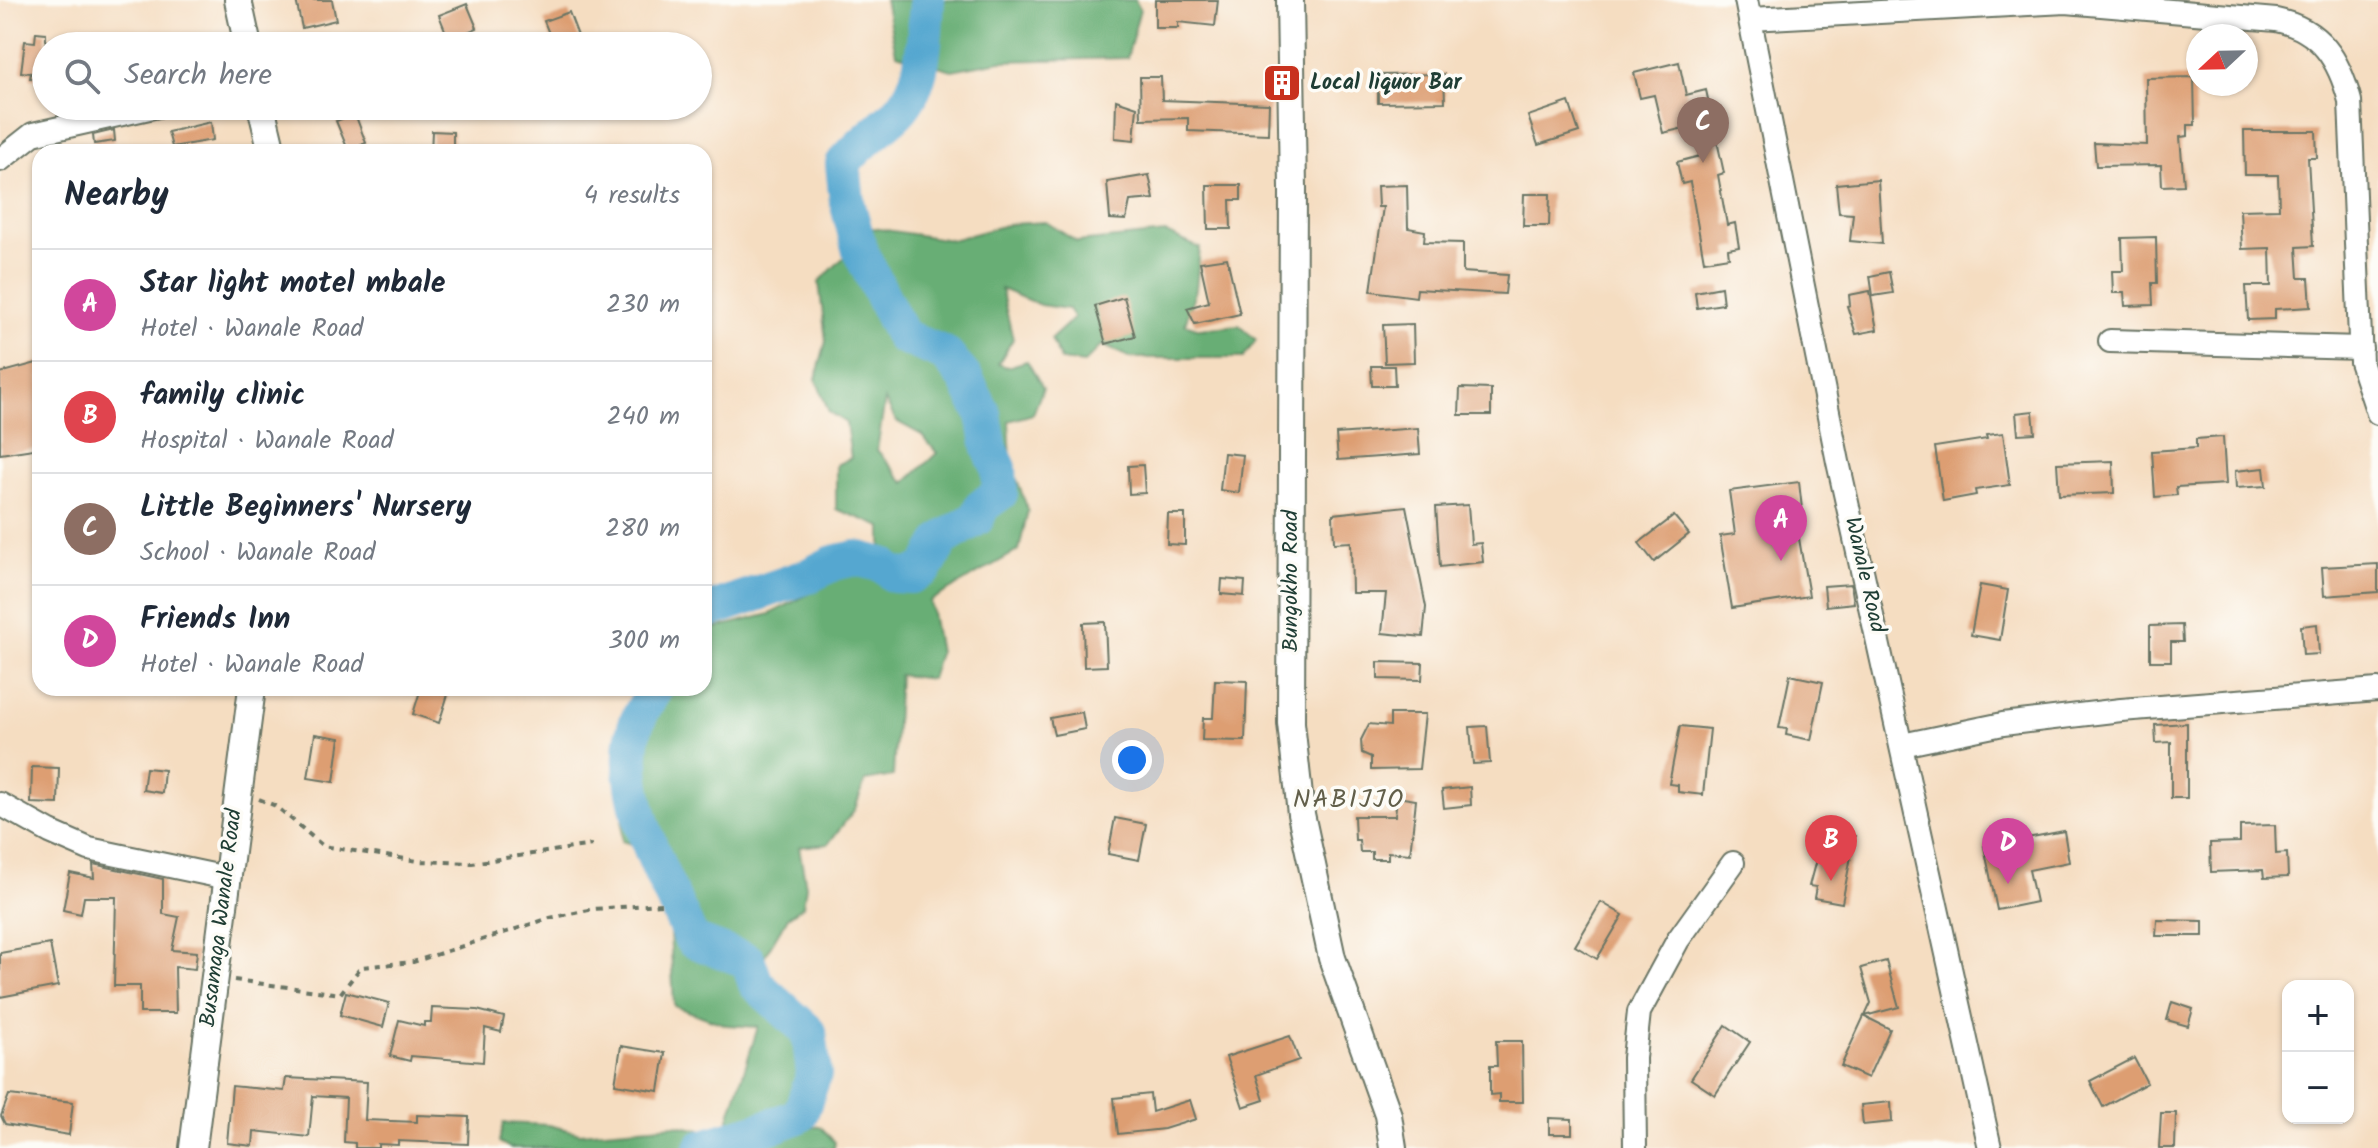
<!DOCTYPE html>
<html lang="en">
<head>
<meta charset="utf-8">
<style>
  :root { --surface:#fff; --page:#f6f6f7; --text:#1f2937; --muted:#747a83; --line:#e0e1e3; --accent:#c8321e }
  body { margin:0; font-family:Kalam,sans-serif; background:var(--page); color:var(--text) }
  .controls { position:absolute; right:24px; bottom:24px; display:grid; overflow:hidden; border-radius:16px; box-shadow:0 2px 6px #0004 }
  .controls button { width:72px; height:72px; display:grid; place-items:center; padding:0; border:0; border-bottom:2px solid var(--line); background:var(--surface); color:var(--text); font:40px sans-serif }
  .compass { position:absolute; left:2186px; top:24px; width:72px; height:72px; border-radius:50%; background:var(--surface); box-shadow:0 2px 6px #0004; rotate:248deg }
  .you { position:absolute; left:1132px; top:760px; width:28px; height:28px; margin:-20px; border:6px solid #fff; border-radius:50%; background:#1a73e8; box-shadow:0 0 0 12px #1a73e833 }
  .badge { display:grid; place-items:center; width:52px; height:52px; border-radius:50%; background:var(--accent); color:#fff; font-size:26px; font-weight:700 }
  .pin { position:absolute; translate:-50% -66px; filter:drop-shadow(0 2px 4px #0008) }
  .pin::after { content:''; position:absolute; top:42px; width:28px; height:24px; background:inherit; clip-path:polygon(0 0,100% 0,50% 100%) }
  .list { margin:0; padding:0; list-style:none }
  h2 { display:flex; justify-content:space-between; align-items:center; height:104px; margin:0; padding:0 32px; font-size:34px }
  h2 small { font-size:26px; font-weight:400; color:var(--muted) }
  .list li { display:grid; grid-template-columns:52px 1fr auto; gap:24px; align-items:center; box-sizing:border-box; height:112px; padding:0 32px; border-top:2px solid var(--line) }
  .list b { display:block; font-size:30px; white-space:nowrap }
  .list p { margin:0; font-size:26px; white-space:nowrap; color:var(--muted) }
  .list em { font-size:26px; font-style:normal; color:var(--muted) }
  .icon { flex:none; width:44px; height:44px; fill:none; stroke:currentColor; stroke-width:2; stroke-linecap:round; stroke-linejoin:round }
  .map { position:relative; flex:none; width:2378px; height:1148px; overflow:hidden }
  .search { position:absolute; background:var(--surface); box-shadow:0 2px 6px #0004; left:32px; top:32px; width:680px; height:88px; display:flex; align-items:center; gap:20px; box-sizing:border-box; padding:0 28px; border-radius:44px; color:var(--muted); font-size:30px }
  .panel { position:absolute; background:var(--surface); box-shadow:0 2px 6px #0004; left:32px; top:144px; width:680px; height:552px; border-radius:24px }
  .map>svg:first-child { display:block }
  .forest { fill:#68ae74; stroke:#447654; stroke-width:2; fill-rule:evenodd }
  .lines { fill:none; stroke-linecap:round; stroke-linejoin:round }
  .river { stroke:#55a7d0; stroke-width:36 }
  .building { fill:#dd9e72 }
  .minor-casing { stroke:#6a7565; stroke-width:26 }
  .tertiary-casing { stroke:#6a7565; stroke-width:30 }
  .path { stroke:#6a7565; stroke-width:4; stroke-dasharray:6 6; stroke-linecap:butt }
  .minor { stroke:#fff; stroke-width:22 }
  .tertiary { stroke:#fff; stroke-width:26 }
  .labels { text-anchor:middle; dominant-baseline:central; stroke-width:7; stroke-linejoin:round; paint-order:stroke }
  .poi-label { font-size:22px; font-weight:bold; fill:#1f3d34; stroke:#fdfcf7; text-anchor:start }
  .street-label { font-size:22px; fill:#1f3d34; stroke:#fdfcf7 }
  .quarter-label { font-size:26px; letter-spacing:2px; fill:#625f4a; stroke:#fdfcf7 }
</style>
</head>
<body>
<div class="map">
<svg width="2378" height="1148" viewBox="0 0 2378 1148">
  <rect width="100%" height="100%" fill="#fdfcf7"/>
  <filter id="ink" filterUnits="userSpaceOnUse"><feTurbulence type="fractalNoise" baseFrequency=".0125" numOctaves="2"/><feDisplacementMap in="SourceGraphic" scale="16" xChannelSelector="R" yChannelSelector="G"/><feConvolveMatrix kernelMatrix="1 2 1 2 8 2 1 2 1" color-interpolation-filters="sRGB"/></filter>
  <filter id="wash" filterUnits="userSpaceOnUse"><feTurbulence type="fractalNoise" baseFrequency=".006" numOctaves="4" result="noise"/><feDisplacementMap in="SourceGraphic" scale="32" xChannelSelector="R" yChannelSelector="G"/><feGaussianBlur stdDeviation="1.8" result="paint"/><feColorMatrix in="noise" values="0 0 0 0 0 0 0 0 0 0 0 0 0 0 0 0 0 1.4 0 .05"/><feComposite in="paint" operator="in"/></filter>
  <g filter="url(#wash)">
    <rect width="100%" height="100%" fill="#f5ddc1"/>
    <g class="forest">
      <polygon points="885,0 1135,0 1140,9 1127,58 1000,61 952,70 896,54"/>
      <path d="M1046 222 1077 242 1166 233 1200 248 1196 289 1185 324 1200 329 1239 325 1256 340 1243 358H1131L1102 345 1084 363 1061 360 1051 339 1074 318 1068 309 1040 305 1001 289 1013 339 998 364 1007 367 1027 361 1043 388 1033 414 1009 421 1011 463 1028 510 1019 550 930 601 939 653 931 679 899 675 893 776 865 781 855 809 828 844 799 847 806 886 803 906 788 917 764 957 767 983C819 1025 826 1035 816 1102L789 1111 755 1139 820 1126 835 1142 834 1148H510L499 1142 503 1123 549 1125 580 1133 675 1125 724 1134 758 1027 726 1025 674 1006 666 856 622 841 624 747 631 718 645 688H704V631L770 614 882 556V527L836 509V465L851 458 846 423 829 412 816 379 826 341 819 282 873 228 951 240 1010 224ZM885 400 896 421 922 435 937 453 905 483 877 450Z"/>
    </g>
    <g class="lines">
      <g class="river">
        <path d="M704 612 808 576 833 563 856 558 883 565 894 575 911 576 926 568 943 539 977 518 982 506 1000 493 999 468 990 449 984 415 965 378 945 354 902 336 860 251 847 202 843 164C858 145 875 133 893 117 926 89 924 40 927 0"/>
        <path d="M655 688C649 700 639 714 635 727 616 795 665 879 692 940L748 961 756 984 809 1032 814 1074 800 1115C769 1129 735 1136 702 1148"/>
      </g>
    </g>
    <g id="blocks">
      <g class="building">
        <polygon points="296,0 332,0 336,20 302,28"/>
        <polygon points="1155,0 1218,0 1215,26 1178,22 1178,28 1155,28"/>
        <polygon points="467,4 477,28 449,40 439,15"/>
        <polygon points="569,12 580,41 554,46 544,21"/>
        <polygon points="36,32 46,33 46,79 30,78 31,73 21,72 25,41 35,42"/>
        <polygon points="1679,62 1686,95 1706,90 1724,173 1718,175 1727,225 1735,223 1739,247 1728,249 1729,257 1704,261 1690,182 1682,184 1677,162 1700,156 1693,126 1663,133 1654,95 1640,98 1634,73"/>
        <polygon points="1444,74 1445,102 1378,103 1378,75"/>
        <polygon points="1140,77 1161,77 1162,100 1269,104 1268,134 1188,131 1188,118 1141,119"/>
        <polygon points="2194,77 2195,125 2188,125 2188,136 2180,137 2184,185 2162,186 2161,165 2096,166 2094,143 2147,145 2146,78"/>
        <polygon points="1116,100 1137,107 1134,140 1115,138"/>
        <polygon points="1569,102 1579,132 1538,145 1528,116"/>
        <polygon points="355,114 366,143 348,150 336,121"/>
        <polygon points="211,122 213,140 172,147 168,132"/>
        <polygon points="114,130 115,141 94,144 93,135"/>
        <polygon points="432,131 453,132 453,152 431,152"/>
        <polygon points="2244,131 2316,131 2317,158 2308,158 2313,246 2297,247 2299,278 2309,278 2311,307 2275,309 2275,319 2248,320 2246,286 2271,286 2270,248 2242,249 2240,210 2279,209 2278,175 2245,175"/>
        <polygon points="1149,175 1154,199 1130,201 1126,220 1110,219 1107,182"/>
        <polygon points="1878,180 1882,244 1850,241 1853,214 1839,213 1836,184"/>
        <polygon points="1207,185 1241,185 1241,200 1230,200 1231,229 1208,229"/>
        <polygon points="1407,185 1408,228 1425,231 1424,242 1463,243 1463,272 1507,275 1505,294 1417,289 1416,297 1371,291 1383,207 1378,207 1377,186"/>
        <polygon points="1524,194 1550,194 1549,226 1523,226"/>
        <polygon points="2156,237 2157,283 2152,283 2153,305 2125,306 2124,293 2113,293 2112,271 2123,271 2122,238"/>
        <polygon points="1227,258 1240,314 1195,324 1187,308 1209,302 1200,262"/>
        <polygon points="1889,272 1893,293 1873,296 1870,276"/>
        <polygon points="1721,287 1723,304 1697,308 1695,292"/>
        <polygon points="1870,291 1877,330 1856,334 1847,306 1850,305 1849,295"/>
        <polygon points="1124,297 1135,336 1106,344 1095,306"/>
        <polygon points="1413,324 1414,362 1385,363 1383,325"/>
        <polygon points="40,362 40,448 0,454 0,373"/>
        <polygon points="1371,366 1394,366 1395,386 1372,386"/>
        <polygon points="1460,388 1491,389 1491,415 1459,415"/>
        <polygon points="2033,411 2035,433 2018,434 2016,413"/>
        <polygon points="1418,428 1420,454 1338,460 1336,434"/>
        <polygon points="2003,433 2010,485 1975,490 1976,495 1943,501 1935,447 1987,439 1986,435"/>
        <polygon points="2223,437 2226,484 2176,487 2177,495 2155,497 2152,451 2196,448 2196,439"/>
        <polygon points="1224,453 1243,455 1239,493 1220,490"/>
        <polygon points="2113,461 2114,493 2059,495 2057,463"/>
        <polygon points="1143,465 1145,493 1129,494 1128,466"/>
        <polygon points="2264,468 2266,486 2236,488 2235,471"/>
        <polygon points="1799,482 1802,509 1794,510 1809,596 1732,608 1720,536 1735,534 1729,491"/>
        <polygon points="1468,505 1471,544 1481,543 1483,562 1440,567 1436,507"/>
        <polygon points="1406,506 1426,607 1423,637 1382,633 1386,593 1352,593 1351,542 1334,543 1333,514"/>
        <polygon points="1168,514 1185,514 1185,545 1167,544"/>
        <polygon points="1674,516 1689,534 1654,562 1639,543"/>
        <polygon points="2378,564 2378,592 2324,596 2322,567"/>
        <polygon points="1222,579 1245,581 1244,596 1221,594"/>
        <polygon points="1851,584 1854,603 1826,606 1824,586"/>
        <polygon points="1980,585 2008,590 2000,640 1971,635"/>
        <polygon points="1105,622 1107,666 1084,667 1083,623"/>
        <polygon points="2317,624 2319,654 2303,655 2301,626"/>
        <polygon points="2182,625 2183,642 2171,642 2171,661 2150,661 2150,626"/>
        <polygon points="1378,662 1423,663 1422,680 1378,679"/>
        <polygon points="1790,675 1823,682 1811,740 1786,735 1787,729 1779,728"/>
        <polygon points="1215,680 1247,681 1245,741 1202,740 1203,718 1213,718"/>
        <polygon points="421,688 450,688 439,723 413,714"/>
        <polygon points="1082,712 1085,729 1054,735 1050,718"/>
        <polygon points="1390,714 1425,714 1419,769 1371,770 1371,757 1362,753 1361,740 1369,724 1390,726"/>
        <polygon points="2187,723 2187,798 2171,798 2171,742 2156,743 2155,725"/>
        <polygon points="1487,726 1490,763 1473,764 1470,727"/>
        <polygon points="1680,726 1710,729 1703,795 1678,792 1678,785 1669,784"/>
        <polygon points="315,734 340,738 334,782 308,778"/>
        <polygon points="32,767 59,768 58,804 31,803"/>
        <polygon points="146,768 164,770 162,793 143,790"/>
        <polygon points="1470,787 1471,805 1444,808 1442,790"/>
        <polygon points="1397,797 1416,800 1410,854 1388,852 1388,859 1372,859 1372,852 1360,852 1359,840 1355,840 1354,816 1395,816"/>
        <polygon points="1115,818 1146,824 1139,860 1108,854"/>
        <polygon points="2275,825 2276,854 2287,853 2288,877 2264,878 2263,870 2211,872 2210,843 2240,842 2240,826"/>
        <polygon points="1824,830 1855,836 1842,903 1814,898 1816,887 1809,886"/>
        <polygon points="2064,831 2069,862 2029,870 2036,902 1997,910 1984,846"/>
        <polygon points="93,864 163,879 163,914 179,917 172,950 197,952 195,969 175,967 176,1013 140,1013 140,986 114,986 116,897 84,897 81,914 63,910 70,873 94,878"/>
        <polygon points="1601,902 1623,915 1597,959 1575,946"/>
        <polygon points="2157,920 2203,921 2203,936 2156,936"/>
        <polygon points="50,944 58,986 0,997 0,953"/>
        <polygon points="1886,961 1899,1007 1865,1016 1871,1003 1861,968"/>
        <polygon points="346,992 389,1003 383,1027 340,1015"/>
        <polygon points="2172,1002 2193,1009 2188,1026 2167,1020"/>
        <polygon points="432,1008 477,1010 504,1017 501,1032 485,1028 483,1062 411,1056 410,1061 390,1056 399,1020 424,1026 424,1022 431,1022"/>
        <polygon points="1864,1016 1890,1029 1868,1078 1841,1066"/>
        <polygon points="1726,1025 1750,1042 1715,1095 1691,1079"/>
        <polygon points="1290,1036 1299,1060 1256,1075 1264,1100 1243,1107 1226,1057"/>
        <polygon points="1496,1041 1522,1041 1523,1102 1499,1102 1499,1094 1490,1095 1490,1066 1497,1066"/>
        <polygon points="621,1046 665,1053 659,1091 615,1084"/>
        <polygon points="2134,1058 2147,1083 2103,1107 2090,1081"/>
        <polygon points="286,1078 367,1082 365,1120 417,1122 417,1115 469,1117 468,1144 398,1141 398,1145 378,1144 378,1148 355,1148 355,1143 344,1142 346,1098 313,1096 309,1137 254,1131 253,1146 227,1143 232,1086 284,1091"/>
        <polygon points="1150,1094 1152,1112 1190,1100 1196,1119 1164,1129 1118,1134 1114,1098"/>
        <polygon points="9,1095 73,1102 69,1135 5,1124 1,1116"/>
        <polygon points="1891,1102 1892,1122 1863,1125 1861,1105"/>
        <polygon points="2161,1113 2176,1113 2175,1148 2159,1148"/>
        <polygon points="1549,1118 1572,1119 1572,1134 1549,1134"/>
      </g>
    </g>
  </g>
  <g filter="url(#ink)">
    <use href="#blocks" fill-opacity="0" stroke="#6a7565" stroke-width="2"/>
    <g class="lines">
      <defs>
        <g id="minor">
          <polyline points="1746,0 1838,462 1990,1148"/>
          <path d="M1750 19 2066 2 2276 20C2321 29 2339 60 2350 101L2361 362 2378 413"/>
          <polyline points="0,160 33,134 158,106"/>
          <polyline points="2110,341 2361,348"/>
          <polyline points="1902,745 2003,724 2121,710 2378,690"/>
          <polyline points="0,804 50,832 89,849 227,878"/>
          <polyline points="1635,1148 1634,1058 1639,1012 1678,940 1733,863"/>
        </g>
        <g id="tertiary">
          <polyline points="238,0 248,46"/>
          <polyline points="1290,0 1293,189 1291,723 1301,814 1332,958 1388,1115 1393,1148"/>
          <polyline points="261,106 272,152"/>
          <polyline points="193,1148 252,688"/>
        </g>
      </defs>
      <use href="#minor" class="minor-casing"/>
      <use href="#tertiary" class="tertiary-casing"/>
      <g class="path">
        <polyline points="259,799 276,806 323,846 418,861 472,863 592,845"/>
        <polyline points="234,980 340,994 361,967 413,962 550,918 594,909 661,904"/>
      </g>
      <use href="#minor" class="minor"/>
      <use href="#tertiary" class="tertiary"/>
    </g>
  </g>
  <defs>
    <symbol id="building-square" viewBox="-11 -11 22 22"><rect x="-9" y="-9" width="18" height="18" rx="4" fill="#c8321e" stroke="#fdfcf7"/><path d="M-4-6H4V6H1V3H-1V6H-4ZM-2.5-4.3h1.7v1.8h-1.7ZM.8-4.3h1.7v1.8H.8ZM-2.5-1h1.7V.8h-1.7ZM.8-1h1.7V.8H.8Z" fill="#fff"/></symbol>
  </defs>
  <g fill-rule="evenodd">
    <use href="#building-square" x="1260" y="61" width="44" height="44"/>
  </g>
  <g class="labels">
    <g class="poi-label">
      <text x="1310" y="83">Local liquor Bar</text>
    </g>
    <g class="street-label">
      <text transform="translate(1864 575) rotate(77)">Wanale Road</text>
      <text transform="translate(1291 581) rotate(-90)">Bungokho Road</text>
      <text transform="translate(222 918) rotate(-83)">Busamaga Wanale Road</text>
    </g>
    <g class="quarter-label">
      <text x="1349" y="800">NABIJJO</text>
    </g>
  </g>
</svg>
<div class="controls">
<button>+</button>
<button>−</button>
</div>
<svg class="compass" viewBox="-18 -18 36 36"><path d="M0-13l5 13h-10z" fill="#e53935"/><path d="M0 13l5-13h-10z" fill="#747a83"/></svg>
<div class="you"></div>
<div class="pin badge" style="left:1781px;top:561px;background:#d1479c">A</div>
<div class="pin badge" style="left:1831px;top:881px;background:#e0444e">B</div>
<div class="pin badge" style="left:1703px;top:163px;background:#8d6e63">C</div>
<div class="pin badge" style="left:2008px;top:884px;background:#d1479c">D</div>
<div class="search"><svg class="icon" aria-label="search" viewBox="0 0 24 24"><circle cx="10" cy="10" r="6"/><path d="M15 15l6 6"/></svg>Search here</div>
<section class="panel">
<h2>Nearby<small>4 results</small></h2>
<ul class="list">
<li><span class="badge" style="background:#d1479c">A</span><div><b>Star light motel mbale</b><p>Hotel · Wanale Road</p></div><em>230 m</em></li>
<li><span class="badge" style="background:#e0444e">B</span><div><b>family clinic</b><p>Hospital · Wanale Road</p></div><em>240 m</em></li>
<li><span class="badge" style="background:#8d6e63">C</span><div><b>Little Beginners' Nursery</b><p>School · Wanale Road</p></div><em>280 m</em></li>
<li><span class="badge" style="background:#d1479c">D</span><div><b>Friends Inn</b><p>Hotel · Wanale Road</p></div><em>300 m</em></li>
</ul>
</section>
</div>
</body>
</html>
